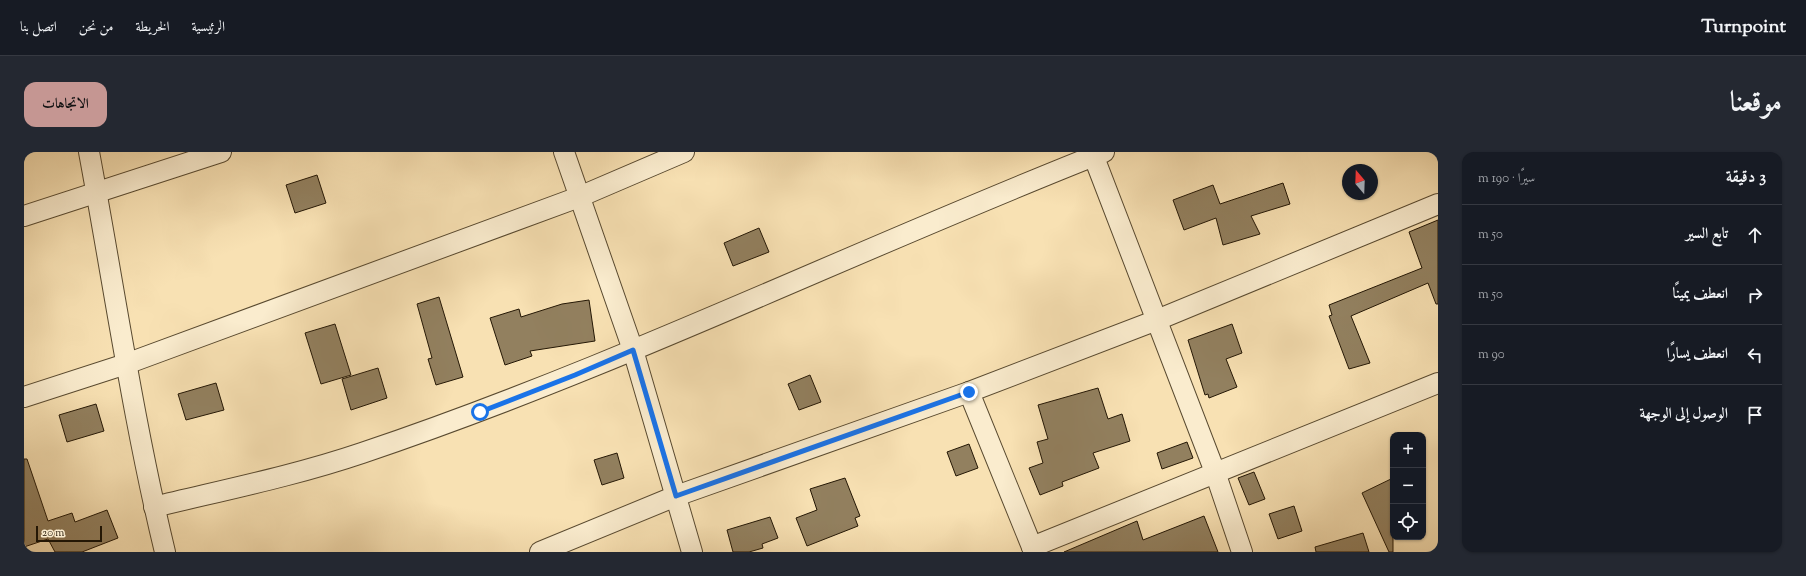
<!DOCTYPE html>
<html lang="ar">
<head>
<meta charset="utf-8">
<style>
  :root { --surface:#171b24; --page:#242831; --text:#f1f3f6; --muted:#9ea1a6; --line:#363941; --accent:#c59692 }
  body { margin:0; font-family:"Sorts Mill Goudy",Amiri,serif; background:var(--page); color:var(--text); direction:rtl }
  .controls { position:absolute; right:12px; bottom:12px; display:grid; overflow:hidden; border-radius:8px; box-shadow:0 1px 3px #0004 }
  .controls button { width:36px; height:36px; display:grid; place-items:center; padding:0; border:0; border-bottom:1px solid var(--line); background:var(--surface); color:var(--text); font:20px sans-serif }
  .compass { position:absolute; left:1318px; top:12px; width:36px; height:36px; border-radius:50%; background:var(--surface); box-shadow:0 1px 3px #0004; rotate:341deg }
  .scale { position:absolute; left:12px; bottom:10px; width:66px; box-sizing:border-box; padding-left:4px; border:2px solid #241705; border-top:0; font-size:11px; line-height:14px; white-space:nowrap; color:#241705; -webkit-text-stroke:3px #faecce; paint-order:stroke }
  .stop { position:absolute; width:12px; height:12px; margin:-9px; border:3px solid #1a73e8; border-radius:50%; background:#fff }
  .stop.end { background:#1a73e8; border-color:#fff; box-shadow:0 1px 4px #0008 }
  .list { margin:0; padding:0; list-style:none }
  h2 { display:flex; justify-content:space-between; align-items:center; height:52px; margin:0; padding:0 16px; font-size:17px }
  h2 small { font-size:13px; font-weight:400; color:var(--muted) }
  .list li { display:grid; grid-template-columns:26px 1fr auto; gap:12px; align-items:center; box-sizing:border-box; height:60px; padding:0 16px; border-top:1px solid var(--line) }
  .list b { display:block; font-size:15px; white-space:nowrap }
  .list em { font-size:13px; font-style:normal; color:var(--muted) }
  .icon { flex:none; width:22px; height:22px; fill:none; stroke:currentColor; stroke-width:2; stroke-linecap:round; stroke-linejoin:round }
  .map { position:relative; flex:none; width:1414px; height:400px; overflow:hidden; direction:ltr; border-radius:12px }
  header { display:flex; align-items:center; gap:24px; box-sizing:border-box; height:56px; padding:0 20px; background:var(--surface); border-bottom:1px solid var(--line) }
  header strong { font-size:19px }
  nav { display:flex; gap:22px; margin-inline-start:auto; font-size:14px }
  .intro { display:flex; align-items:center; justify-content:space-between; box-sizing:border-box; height:96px; padding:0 24px }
  h1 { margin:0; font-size:28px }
  .button { padding:10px 18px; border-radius:12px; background:var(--accent); color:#111; font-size:14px; font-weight:700 }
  main { display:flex; gap:24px; padding:0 24px }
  aside { flex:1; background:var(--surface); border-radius:12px; box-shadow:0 1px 3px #0004 }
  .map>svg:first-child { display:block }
  .building { fill:#92805f; stroke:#241705 }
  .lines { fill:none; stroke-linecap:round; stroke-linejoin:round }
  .street-casing { stroke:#594a30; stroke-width:22 }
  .street { stroke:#faecce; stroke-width:20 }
  .route { stroke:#1a73e8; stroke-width:5 }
</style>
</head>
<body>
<header>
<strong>Turnpoint</strong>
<nav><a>الرئيسية</a><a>الخريطة</a><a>من نحن</a><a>اتصل بنا</a></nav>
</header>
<div class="intro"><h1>موقعنا</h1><a class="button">الاتجاهات</a></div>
<main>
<aside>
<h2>3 دقيقة<small>سيرًا · 190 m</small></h2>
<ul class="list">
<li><svg class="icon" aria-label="ahead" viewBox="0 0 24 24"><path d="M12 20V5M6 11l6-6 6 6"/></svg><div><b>تابع السير</b></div><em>50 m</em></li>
<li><svg class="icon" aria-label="right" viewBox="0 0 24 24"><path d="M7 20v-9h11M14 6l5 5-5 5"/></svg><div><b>انعطف يمينًا</b></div><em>50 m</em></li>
<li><svg class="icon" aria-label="left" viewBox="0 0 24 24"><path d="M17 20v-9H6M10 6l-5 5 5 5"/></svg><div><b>انعطف يسارًا</b></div><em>90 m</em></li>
<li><svg class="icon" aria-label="arrive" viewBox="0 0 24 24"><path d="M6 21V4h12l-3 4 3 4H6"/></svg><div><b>الوصول إلى الوجهة</b></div></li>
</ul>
</aside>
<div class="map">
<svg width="1414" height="400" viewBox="0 0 1414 400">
  <rect width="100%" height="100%" fill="#f8e1b3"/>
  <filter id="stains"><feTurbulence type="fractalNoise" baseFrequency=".005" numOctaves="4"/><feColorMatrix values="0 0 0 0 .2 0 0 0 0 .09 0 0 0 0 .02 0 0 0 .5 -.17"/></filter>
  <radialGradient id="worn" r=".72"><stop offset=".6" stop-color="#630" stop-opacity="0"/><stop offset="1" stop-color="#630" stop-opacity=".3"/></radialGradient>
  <g class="building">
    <polygon points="293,23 302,51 271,61 262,33"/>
    <polygon points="1259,31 1266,52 1227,64 1236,82 1199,93 1192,66 1160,78 1149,48 1189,33 1196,52"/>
    <polygon points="1414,68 1414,152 1412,152 1404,131 1327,164 1346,211 1325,217 1305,164 1308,163 1305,153 1398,116 1385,80"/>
    <polygon points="735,76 745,100 709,114 700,91"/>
    <polygon points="415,145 439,225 412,233 404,207 408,206 393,152"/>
    <polygon points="565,148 571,189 506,199 508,204 481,213 466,166 495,157 497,165 538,152"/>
    <polygon points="311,172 327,223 297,232 281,181"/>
    <polygon points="1208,172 1218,201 1202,207 1213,235 1185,246 1184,242 1181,243 1164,188"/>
    <polygon points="354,216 363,246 327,258 318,227"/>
    <polygon points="786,223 797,250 775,258 764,232"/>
    <polygon points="192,231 200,258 162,268 154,242"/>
    <polygon points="1074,236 1084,267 1098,262 1106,289 1069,301 1075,316 1038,330 1039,334 1016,343 1005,316 1019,311 1013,290 1024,287 1014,253"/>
    <polygon points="72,252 80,279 43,290 35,263"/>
    <polygon points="1163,290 1169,306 1138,317 1133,301"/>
    <polygon points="945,292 954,316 932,324 923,300"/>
    <polygon points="593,301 600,326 578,333 570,308"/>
    <polygon points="0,307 3,307 24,369 48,361 51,370 83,358 94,386 58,400 31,400 24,387 0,395"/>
    <polygon points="1230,320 1241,347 1225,353 1214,326"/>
    <polygon points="821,326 836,364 831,366 834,374 783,394 772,366 793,358 786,337"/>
    <polygon points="1369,326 1369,400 1365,400 1338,341"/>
    <polygon points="1270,354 1278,379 1254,387 1245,362"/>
    <polygon points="1180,364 1194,400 1040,400 1113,369 1119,388"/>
    <polygon points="746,365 754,386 738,392 739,396 725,400 709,400 703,378"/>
    <polygon points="1339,381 1345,400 1292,400 1291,395"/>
  </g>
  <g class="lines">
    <defs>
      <g id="street">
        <path d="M65 0C90 134 109 268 141 400"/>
        <polyline points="540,0 609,198 668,400"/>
        <polyline points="1068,0 1191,320 1218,400"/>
        <polyline points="0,64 197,0"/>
        <polyline points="945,240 1010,400"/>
        <polyline points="0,245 102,212 555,45 660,0"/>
        <path d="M130 355C200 338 270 324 338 301 591 216 831 98 1080 0"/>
        <polyline points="1008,395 1414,231"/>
        <polyline points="516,400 652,344 945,240 1133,168 1414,52"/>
      </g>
    </defs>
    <use href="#street" class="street-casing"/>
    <use href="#street" class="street"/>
  </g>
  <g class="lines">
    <polyline class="route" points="456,260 551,223 609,198 652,344 945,240"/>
  </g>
  <rect width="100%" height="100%" filter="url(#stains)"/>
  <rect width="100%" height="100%" fill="url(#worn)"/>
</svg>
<div class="controls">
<button>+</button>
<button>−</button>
<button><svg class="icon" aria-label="locate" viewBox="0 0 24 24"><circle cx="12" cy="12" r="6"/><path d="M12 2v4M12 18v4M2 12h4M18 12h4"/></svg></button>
</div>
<svg class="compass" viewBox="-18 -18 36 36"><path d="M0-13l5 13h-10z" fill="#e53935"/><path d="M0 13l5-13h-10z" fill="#9ea1a6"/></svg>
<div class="scale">20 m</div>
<div class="stop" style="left:456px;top:260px"></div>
<div class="stop end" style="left:945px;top:240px"></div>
</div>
</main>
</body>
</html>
